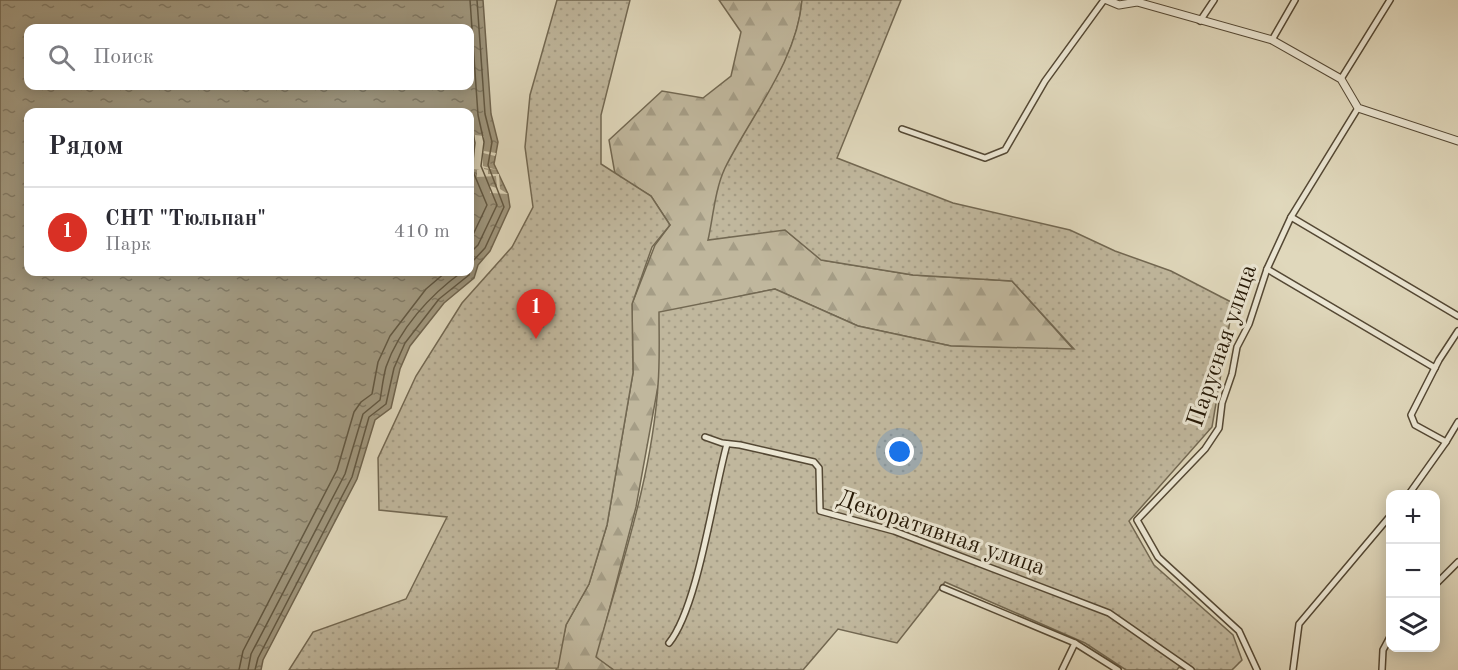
<!DOCTYPE html>
<html lang="ru">
<head>
<meta charset="utf-8">
<style>
  :root { --surface:#fff; --page:#f2f2f3; --text:#2b2b33; --muted:#7c7c81; --line:#e1e1e2; --accent:#d93025 }
  body { margin:0; font-family:"Old Standard TT",serif; background:var(--page); color:var(--text) }
  .controls { position:absolute; right:18px; bottom:18px; display:grid; overflow:hidden; border-radius:12px; box-shadow:0 3px 15px #0003 }
  .controls button { width:54px; height:54px; display:grid; place-items:center; padding:0; border:0; border-bottom:2px solid var(--line); background:var(--surface); color:var(--text); font:30px sans-serif }
  .you { position:absolute; left:900px; top:452px; width:21px; height:21px; margin:-15px; border:4px solid #fff; border-radius:50%; background:#1a73e8; box-shadow:0 0 0 9px #1a73e833 }
  .badge { display:grid; place-items:center; width:39px; height:39px; border-radius:50%; background:var(--accent); color:#fff; font-size:20px; font-weight:700 }
  .pin { position:absolute; translate:-50% -50px; filter:drop-shadow(0 2px 3px #0008) }
  .pin::after { content:''; position:absolute; top:32px; width:21px; height:18px; background:inherit; clip-path:polygon(0 0,100% 0,50% 100%) }
  .list { margin:0; padding:0; list-style:none }
  h2 { display:flex; justify-content:space-between; align-items:center; height:78px; margin:0; padding:0 24px; font-size:26px }
  h2 small { font-size:20px; font-weight:400; color:var(--muted) }
  .list li { display:grid; grid-template-columns:39px 1fr auto; gap:18px; align-items:center; box-sizing:border-box; height:90px; padding:0 24px; border-top:2px solid var(--line) }
  .list b { display:block; font-size:22px; white-space:nowrap }
  .list p { margin:0; font-size:20px; white-space:nowrap; color:var(--muted) }
  .list em { font-size:20px; font-style:normal; color:var(--muted) }
  .icon { flex:none; width:33px; height:33px; fill:none; stroke:currentColor; stroke-width:2; stroke-linecap:round; stroke-linejoin:round }
  .map { position:relative; flex:none; width:1458px; height:670px; overflow:hidden }
  .search { position:absolute; background:var(--surface); box-shadow:0 3px 15px #0003; left:24px; top:24px; width:450px; height:66px; display:flex; align-items:center; gap:15px; box-sizing:border-box; padding:0 21px; border-radius:12px; color:var(--muted); font-size:22px }
  .panel { position:absolute; background:var(--surface); box-shadow:0 3px 15px #0003; left:24px; top:108px; width:450px; height:168px; border-radius:12px }
  .map>svg:first-child { display:block }
  .forest { fill:url(#forest-firs); stroke:#726852; stroke-width:1.5 }
  .park { fill:url(#park-dots); stroke:#726852; stroke-width:1.5 }
  .water { fill:url(#water-ripples); stroke:#6f644e; stroke-width:1.5; fill-rule:evenodd }
  .pier { fill:#e0d8bc }
  .lines { fill:none; stroke-linecap:round; stroke-linejoin:round }
  .shore { stroke:#625842; stroke-width:1.5 }
  .minor-casing { stroke:#544834; stroke-width:8 }
  .tertiary-casing { stroke:#544834; stroke-width:9 }
  .minor { stroke:#ebe6d3; stroke-width:5 }
  .tertiary { stroke:#ebe6d3; stroke-width:7 }
  .labels { text-anchor:middle; dominant-baseline:central; stroke-width:6; stroke-linejoin:round; paint-order:stroke }
  .street-label { font-size:24px; fill:#251806; stroke:#ebe6d3 }
</style>
</head>
<body>
<div class="map">
<svg width="1458" height="670" viewBox="0 0 1458 670">
  <defs>
    <pattern id="forest-firs" width="22" height="20" patternUnits="userSpaceOnUse" patternTransform="scale(1.5)"><rect width="22" height="20" fill="#c0b79d"/><path d="M5 1l3.5 6h-7zM16 11l3.5 6h-7z" fill="#a59d86"/></pattern>
    <pattern id="park-dots" width="8" height="8" patternUnits="userSpaceOnUse" patternTransform="scale(1.5)"><rect width="8" height="8" fill="#c0b79d"/><path d="M2 2h.1M6 6h.1" fill="none" stroke="#a59d86" stroke-width="1.8" stroke-linecap="round"/></pattern>
    <pattern id="water-ripples" width="26" height="14" patternUnits="userSpaceOnUse" patternTransform="scale(1.5)"><rect width="26" height="14" fill="#a0977e"/><path d="M2 4q2-2 4 0t4 0M15 11q2-2 4 0t4 0" fill="none" stroke="#827a65"/></pattern>
  </defs>
  <rect width="100%" height="100%" fill="#e0d8bc"/>
  <filter id="stains"><feTurbulence type="fractalNoise" baseFrequency=".00333" numOctaves="4"/><feColorMatrix values="0 0 0 0 .2 0 0 0 0 .09 0 0 0 0 .02 0 0 0 .5 -.17"/></filter>
  <radialGradient id="worn" r=".72"><stop offset=".6" stop-color="#630" stop-opacity="0"/><stop offset="1" stop-color="#630" stop-opacity=".3"/></radialGradient>
  <path class="forest" d="M719 0H802C798 57 752 121 724 171L785 230 822 260 913 275 1012 281 1074 350 951 346 858 326 775 289 723 300 658 386 636 507 597 657 614 670H556L566 625 589 584 607 525 633 373 632 304 655 245 670 225 651 196 615 174 609 140 662 91 703 98 731 76 741 32Z"/>
  <g class="park">
    <polygon points="557,0 630,0 601,115 601,164 651,196 670,225 652,247 632,304 633,373 607,525 589,584 566,625 558,668 289,670 313,632 406,599 447,517 379,510 378,458 416,376 462,303 512,247 533,207 525,147 530,95"/>
    <path d="M802 0H901L837 158 953 203 1070 230 1115 251 1171 271 1233 303 1212 427 1129 521 1154 565 1233 635 1242 660 1232 670H1185L1179 667 1177 670H1126L1085 643 945 582 897 643 838 629 803 670H614L596 657C620 569 652 477 658 385 660 361 659 336 659 312L775 289 858 326 951 346 1074 349 1012 281 913 275 821 260 785 230 708 240C713 218 715 189 725 168 752 114 797 61 802 0Z"/>
  </g>
  <path class="water" d="M0 0H483L491 114 498 142 494 164 508 194 510 207 490 251 478 265 474 278 444 303 410 346 400 369 391 408 375 420 357 479 263 660 261 670H0ZM28 28H470V86H28ZM28 112H470V272H28Z"/>
  <polygon class="pier" points="475,135 484,136 484,151 496,153 495,156 483,153 483,166 497,170 484,168 484,169 488,170 488,174 499,174 500,189 508,194 490,193 490,186 497,188 496,176 477,177 477,170 480,170 474,169"/>
  <g class="lines">
    <g class="shore">
      <polyline points="470,119 475,143 472,169 487,205 470,241"/>
      <polyline points="470,253 478,245 497,205 481,166 484,142 478,115 470,0"/>
      <polyline points="239,670 243,651 337,470 354,412 361,402 372,394 378,362 390,336 426,289 446,272"/>
      <path d="M248 670 251 654 345 474 363 414 380 400C382 389 383 378 386 367 399 329 430 295 462 272"/>
      <polyline points="255,670 258,658 352,477 369,417 386,404 394,368 405,343 439,299 469,275 472,262 485,248 504,207 488,165 492,142 485,114 477,0"/>
    </g>
    <defs>
      <g id="minor">
        <polyline points="1200,21 1214,0"/>
        <polyline points="1272,40 1295,0"/>
        <polyline points="1341,79 1390,0"/>
        <polyline points="902,129 985,158 1005,150 1045,81 1104,0"/>
        <polyline points="1291,217 1458,316"/>
        <polyline points="1267,269 1435,368"/>
        <polyline points="705,437 722,443 740,445 814,462 819,468 820,511 894,531 1109,613 1191,670"/>
        <polyline points="1446,442 1458,422"/>
        <polyline points="1409,494 1446,442 1415,425 1411,415 1439,360 1458,331"/>
        <polyline points="1436,584 1458,562"/>
        <polyline points="943,588 1075,643 1118,670"/>
        <path d="M669 643C698 607 713 494 727 444"/>
        <polyline points="1062,670 1075,643"/>
        <polyline points="1257,670 1239,631 1158,557 1137,520 1205,449 1219,428 1222,403 1232,374 1237,347 1249,324 1267,269 1291,217 1358,108"/>
        <polyline points="1293,670 1299,624 1390,516"/>
        <polyline points="1382,670 1383,650 1390,637"/>
      </g>
      <polyline id="tertiary" points="1107,0 1119,5 1137,2 1272,40 1341,79 1358,108 1458,141"/>
    </defs>
    <use href="#minor" class="minor-casing"/>
    <use href="#tertiary" class="tertiary-casing"/>
    <use href="#minor" class="minor"/>
    <use href="#tertiary" class="tertiary"/>
  </g>
  <g class="labels">
    <g class="street-label">
      <text transform="translate(1223 346) rotate(-71)">Парусная улица</text>
      <text transform="translate(941 534) rotate(19)">Декоративная улица</text>
    </g>
  </g>
  <rect width="100%" height="100%" filter="url(#stains)"/>
  <rect width="100%" height="100%" fill="url(#worn)"/>
</svg>
<div class="controls">
<button>+</button>
<button>−</button>
<button><svg class="icon" aria-label="layers" viewBox="0 0 24 24"><path d="M12 4l9 5-9 5-9-5zM3 14l9 5 9-5"/></svg></button>
</div>
<div class="you"></div>
<div class="pin badge" style="left:536px;top:339px">1</div>
<div class="search"><svg class="icon" aria-label="search" viewBox="0 0 24 24"><circle cx="10" cy="10" r="6"/><path d="M15 15l6 6"/></svg>Поиск</div>
<section class="panel">
<h2>Рядом<small></small></h2>
<ul class="list">
<li><span class="badge">1</span><div><b>СНТ &quot;Тюльпан&quot;</b><p>Парк</p></div><em>410 m</em></li>
</ul>
</section>
</div>
</body>
</html>
